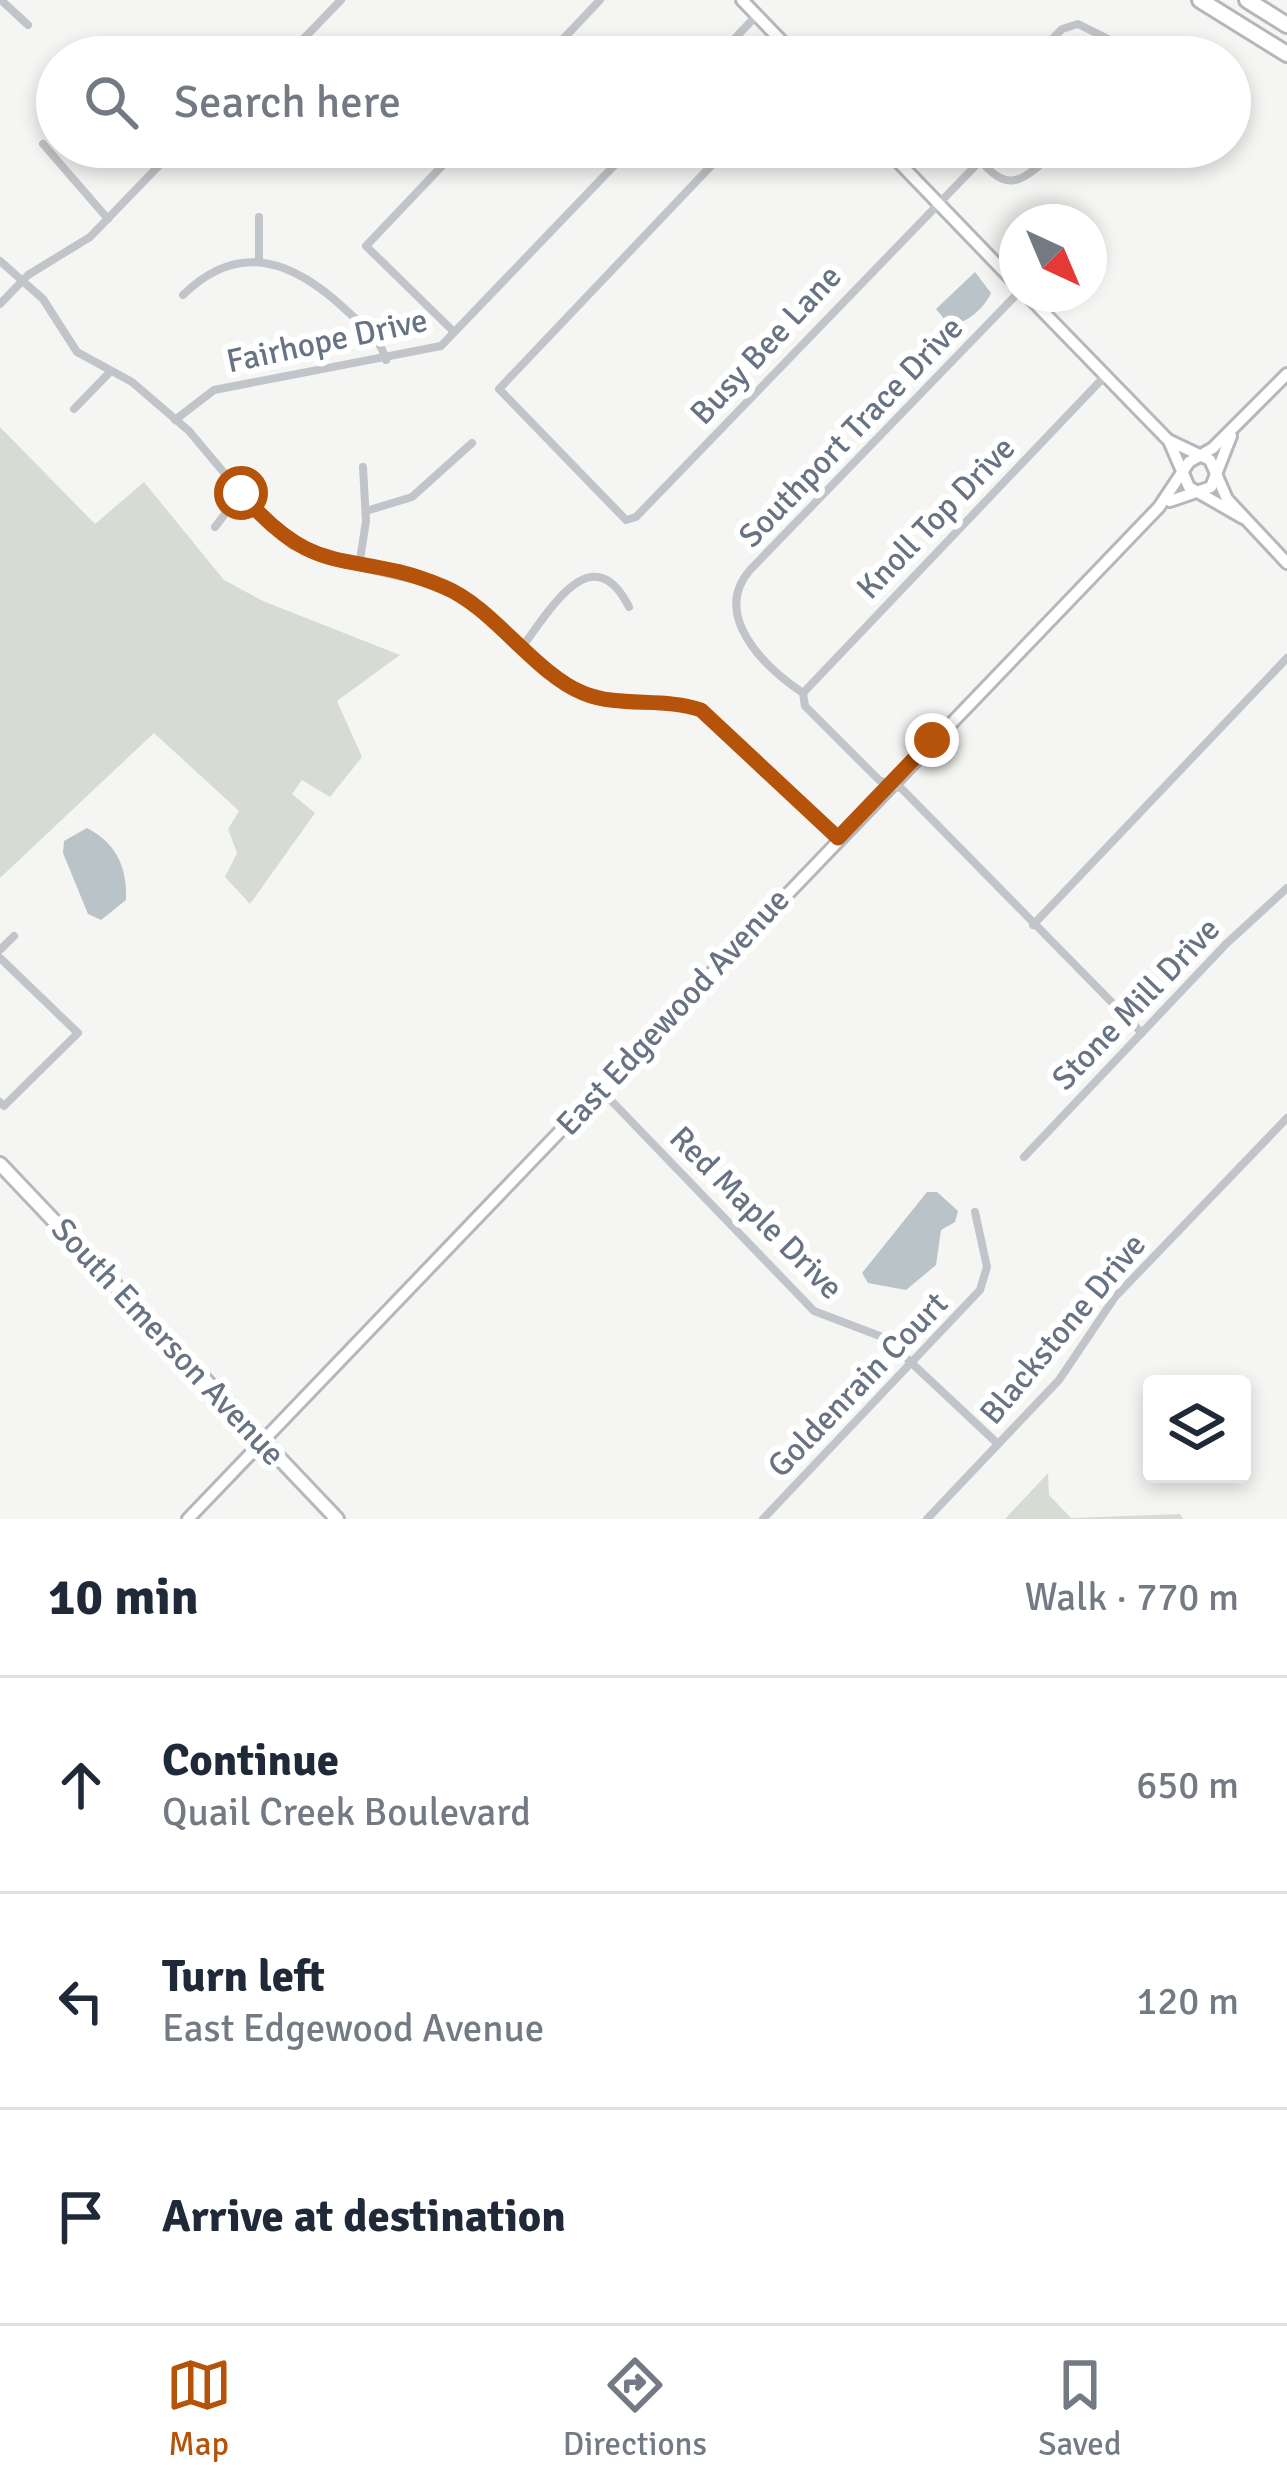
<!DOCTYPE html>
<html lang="en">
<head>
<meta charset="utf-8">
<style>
  :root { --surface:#fff; --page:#f6f6f7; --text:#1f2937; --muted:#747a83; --line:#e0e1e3; --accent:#b45309 }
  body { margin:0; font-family:Signika,sans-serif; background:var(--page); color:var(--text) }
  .controls { position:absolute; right:36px; bottom:36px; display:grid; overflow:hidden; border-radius:12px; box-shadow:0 6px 18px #0003 }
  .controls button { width:108px; height:108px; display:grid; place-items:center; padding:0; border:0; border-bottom:3px solid var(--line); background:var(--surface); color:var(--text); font:60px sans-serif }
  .compass { position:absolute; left:999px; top:204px; width:108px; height:108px; border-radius:50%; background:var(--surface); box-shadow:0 6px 18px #0003; rotate:136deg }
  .stop { position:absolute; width:36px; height:36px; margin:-27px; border:9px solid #b45309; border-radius:50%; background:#fff }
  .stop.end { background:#b45309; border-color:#fff; box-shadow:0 3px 12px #0008 }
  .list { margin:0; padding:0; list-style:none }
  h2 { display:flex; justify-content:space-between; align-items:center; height:156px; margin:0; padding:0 48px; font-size:51px }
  h2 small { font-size:39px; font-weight:400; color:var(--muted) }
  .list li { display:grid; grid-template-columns:78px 1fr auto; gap:36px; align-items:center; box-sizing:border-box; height:216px; padding:0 48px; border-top:3px solid var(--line) }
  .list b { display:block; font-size:45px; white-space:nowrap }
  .list p { margin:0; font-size:39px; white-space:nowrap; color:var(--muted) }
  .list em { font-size:39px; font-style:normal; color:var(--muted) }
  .icon { flex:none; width:66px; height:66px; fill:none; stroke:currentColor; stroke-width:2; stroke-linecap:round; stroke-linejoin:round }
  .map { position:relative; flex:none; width:1287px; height:1519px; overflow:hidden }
  .search { position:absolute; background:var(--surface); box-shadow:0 6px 18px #0003; left:36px; right:36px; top:36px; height:132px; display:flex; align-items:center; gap:30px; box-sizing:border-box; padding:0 42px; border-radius:66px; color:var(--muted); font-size:45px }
  .sheet { height:804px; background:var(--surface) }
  nav { display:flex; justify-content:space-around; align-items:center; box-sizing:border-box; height:168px; border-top:3px solid var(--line); background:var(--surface); font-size:33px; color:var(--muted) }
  nav a { display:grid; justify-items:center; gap:6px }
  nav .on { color:var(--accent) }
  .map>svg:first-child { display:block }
  .green { fill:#d6dcd4 }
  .water { fill:#b9c3c8 }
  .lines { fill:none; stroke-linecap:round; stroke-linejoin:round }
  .secondary-casing { stroke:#b4b8bc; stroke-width:16 }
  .primary-casing { stroke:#b5b8bc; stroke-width:18 }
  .highway-casing { stroke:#b4b7ba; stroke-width:20 }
  .street { stroke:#c1c4c8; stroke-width:8 }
  .secondary { stroke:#fff; stroke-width:10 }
  .primary { stroke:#fff; stroke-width:12 }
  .highway { stroke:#fff; stroke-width:14 }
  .route { stroke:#b45309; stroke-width:15 }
  .labels { text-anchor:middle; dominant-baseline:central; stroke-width:12; stroke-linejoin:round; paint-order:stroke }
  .street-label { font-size:33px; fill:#677382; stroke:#fff }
</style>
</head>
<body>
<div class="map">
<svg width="1287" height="1519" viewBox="0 0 1287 1519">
  <rect width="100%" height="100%" fill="#f5f6f3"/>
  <g class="green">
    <polygon points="0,427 95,524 144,482 224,580 263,601 400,655 337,701 362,757 330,797 302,780 292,794 315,813 250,904 225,877 237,853 228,829 239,811 154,733 0,878"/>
    <polygon points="1048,1473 1049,1495 1071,1518 1180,1514 1183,1519 1005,1519"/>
  </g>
  <g class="water">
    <path d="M975 272 991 293C984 309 966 323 950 326L936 309Z"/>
    <path d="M87 828C117 844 127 867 126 900L101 920 88 914 63 853 64 841Z"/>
    <polygon points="927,1192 937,1192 958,1211 955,1222 941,1230 936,1265 906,1290 868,1283 862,1273"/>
  </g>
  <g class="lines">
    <defs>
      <g id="secondary">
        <polyline points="742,0 797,57"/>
        <polyline points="884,147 1017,285"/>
        <polyline points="1026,294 1169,441 1189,487 1243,518"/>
        <polyline points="1170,441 1210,460 1227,499 1287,563"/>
        <polyline points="1170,501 1211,487 1231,436"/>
        <polyline points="188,1519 1159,507 1189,462 1213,448 1287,374"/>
      </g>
      <polyline id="primary" points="0,1164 337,1519"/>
      <g id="highway">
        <polyline points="1200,0 1287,54"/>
        <polyline points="1247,0 1287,25"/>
      </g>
    </defs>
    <use href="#secondary" class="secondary-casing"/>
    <use href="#primary" class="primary-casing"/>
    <use href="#highway" class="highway-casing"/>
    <g class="street">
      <polyline points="1,0 28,25"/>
      <polyline points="286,57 341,0"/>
      <polyline points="546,57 600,0"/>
      <polyline points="717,57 757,15"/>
      <polyline points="1035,57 1062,29 1078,24 1116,43 1127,57"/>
      <polyline points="43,144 108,219"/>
      <polyline points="729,147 499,389 626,520 636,517 981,160"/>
      <path d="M970 147C1006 197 1020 186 1058 147"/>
      <polyline points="259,217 259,262"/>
      <polyline points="0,261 43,299 77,352 132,382 189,431 267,524 291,545 320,558 446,587 583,694 681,703 701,710 838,838"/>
      <path d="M1017 294 750 570C711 615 764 667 803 693L805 706 879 780 902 789 1142 1033"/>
      <path d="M183 295C240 239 295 262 346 310 362 325 380 337 386 360"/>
      <polyline points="0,304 28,275 90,237 177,147"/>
      <polyline points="452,330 366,246 460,147"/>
      <polyline points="74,409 111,371"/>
      <polyline points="175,420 214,390 441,346 632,147"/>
      <polyline points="366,511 412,497 472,443"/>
      <polyline points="215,527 241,493"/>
      <polyline points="359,566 366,521 363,467"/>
      <path d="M522 647C549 612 592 534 629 607"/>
      <polyline points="803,693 1105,376"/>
      <polyline points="1033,925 1287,658"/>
      <polyline points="0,950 14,936"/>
      <polyline points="0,958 78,1033 4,1106 0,1102"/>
      <polyline points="600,1089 814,1311 885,1338 998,1444"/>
      <polyline points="1024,1157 1226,944 1287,888"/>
      <polyline points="763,1519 980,1290 987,1267 975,1212"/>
      <polyline points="927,1519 1059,1380 1115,1297 1287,1118"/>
    </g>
    <use href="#secondary" class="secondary"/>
    <use href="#primary" class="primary"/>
    <use href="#highway" class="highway"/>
  </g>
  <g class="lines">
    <path class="route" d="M241 493C319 585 351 547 444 587 493 607 534 673 583 693 618 708 664 697 701 710L838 838 932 740"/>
  </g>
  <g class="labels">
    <g class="street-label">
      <text transform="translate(327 341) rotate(-12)">Fairhope Drive</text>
      <text transform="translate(766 345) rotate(-47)">Busy Bee Lane</text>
      <text transform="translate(851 432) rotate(-46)">Southport Trace Drive</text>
      <text transform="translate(936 518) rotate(-46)">Knoll Top Drive</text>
      <text transform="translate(1136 1004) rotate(-46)">Stone Mill Drive</text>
      <text transform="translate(673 1012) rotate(-47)">East Edgewood Avenue</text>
      <text transform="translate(756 1213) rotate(45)">Red Maple Drive</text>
      <text transform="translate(1063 1329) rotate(-50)">Blackstone Drive</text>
      <text transform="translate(168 1342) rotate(47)">South Emerson Avenue</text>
      <text transform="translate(858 1385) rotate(-46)">Goldenrain Court</text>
    </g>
  </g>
</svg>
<div class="controls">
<button><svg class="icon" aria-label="layers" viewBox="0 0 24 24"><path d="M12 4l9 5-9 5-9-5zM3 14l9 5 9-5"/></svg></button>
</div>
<svg class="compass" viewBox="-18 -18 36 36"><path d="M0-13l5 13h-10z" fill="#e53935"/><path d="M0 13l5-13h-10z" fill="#747a83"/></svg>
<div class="stop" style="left:241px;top:493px"></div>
<div class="stop end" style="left:932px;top:740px"></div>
<div class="search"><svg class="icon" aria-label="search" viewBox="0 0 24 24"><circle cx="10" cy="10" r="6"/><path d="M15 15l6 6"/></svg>Search here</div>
</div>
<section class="sheet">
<h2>10 min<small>Walk · 770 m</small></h2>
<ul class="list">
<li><svg class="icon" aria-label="ahead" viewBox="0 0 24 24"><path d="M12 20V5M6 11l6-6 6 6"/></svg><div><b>Continue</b><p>Quail Creek Boulevard</p></div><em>650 m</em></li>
<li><svg class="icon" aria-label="left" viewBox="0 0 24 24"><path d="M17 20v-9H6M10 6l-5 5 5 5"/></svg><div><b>Turn left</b><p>East Edgewood Avenue</p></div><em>120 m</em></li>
<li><svg class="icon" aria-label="arrive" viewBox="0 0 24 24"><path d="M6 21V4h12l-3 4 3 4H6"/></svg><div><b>Arrive at destination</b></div></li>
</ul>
</section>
<nav>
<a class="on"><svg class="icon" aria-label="map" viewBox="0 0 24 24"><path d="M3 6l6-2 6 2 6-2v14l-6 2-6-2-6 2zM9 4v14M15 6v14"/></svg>Map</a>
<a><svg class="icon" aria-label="directions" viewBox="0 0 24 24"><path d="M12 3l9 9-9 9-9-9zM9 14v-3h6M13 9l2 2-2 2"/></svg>Directions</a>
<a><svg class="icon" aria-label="saved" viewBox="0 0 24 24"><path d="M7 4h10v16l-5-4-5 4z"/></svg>Saved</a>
</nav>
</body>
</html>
